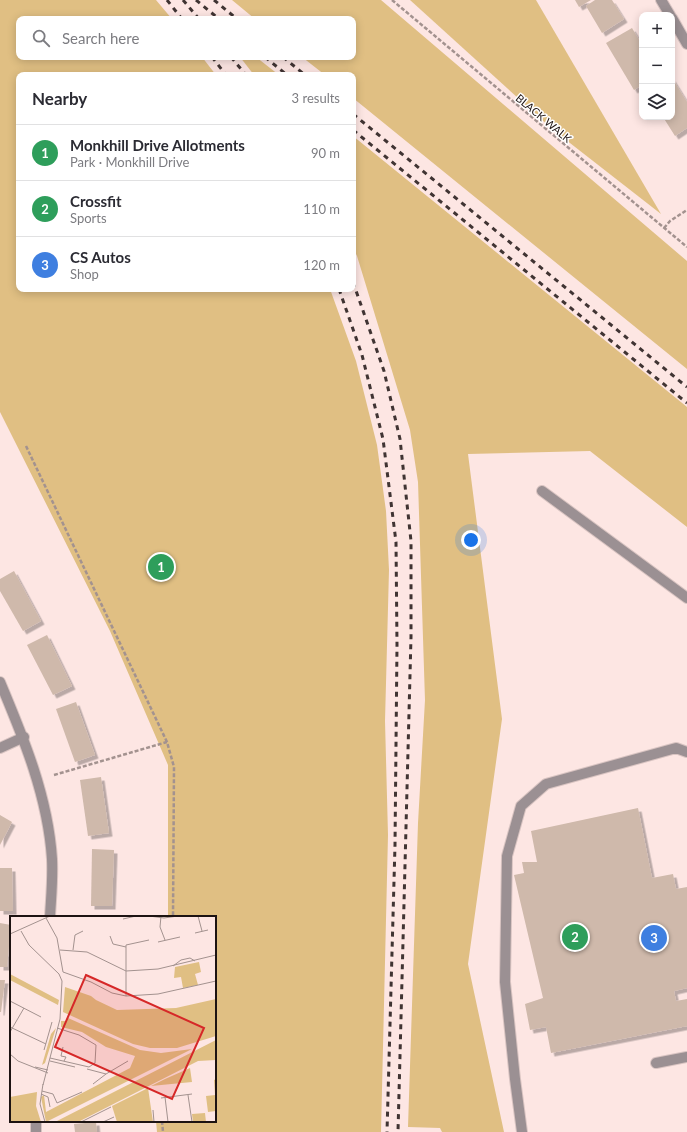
<!DOCTYPE html>
<html lang="en">
<head>
<meta charset="utf-8">
<style>
  :root { --surface:#fff; --page:#f7f7f7; --text:#2b2b33; --muted:#7c7c81; --line:#e1e1e2; --accent:#b45309 }
  body { margin:0; font-family:Lato,sans-serif; background:var(--page); color:var(--text) }
  .controls { position:absolute; right:12px; top:12px; display:grid; overflow:hidden; border-radius:8px; box-shadow:0 2px 10px #0003 }
  .controls button { width:36px; height:36px; display:grid; place-items:center; padding:0; border:0; border-bottom:1px solid var(--line); background:var(--surface); color:var(--text); font:20px sans-serif }
  .you { position:absolute; left:471px; top:540px; width:14px; height:14px; margin:-10px; border:3px solid #fff; border-radius:50%; background:#1a73e8; box-shadow:0 0 0 6px #1a73e833 }
  .badge { display:grid; place-items:center; width:26px; height:26px; border-radius:50%; background:var(--accent); color:#fff; font-size:13px; font-weight:700 }
  .pin { position:absolute; translate:-50% -50%; border:2px solid #fff; box-shadow:0 1px 4px #0006 }
  .list { margin:0; padding:0; list-style:none }
  h2 { display:flex; justify-content:space-between; align-items:center; height:52px; margin:0; padding:0 16px; font-size:17px }
  h2 small { font-size:13px; font-weight:400; color:var(--muted) }
  .list li { display:grid; grid-template-columns:26px 1fr auto; gap:12px; align-items:center; box-sizing:border-box; height:56px; padding:0 16px; border-top:1px solid var(--line) }
  .list b { display:block; font-size:15px; white-space:nowrap }
  .list p { margin:0; font-size:13px; white-space:nowrap; color:var(--muted) }
  .list em { font-size:13px; font-style:normal; color:var(--muted) }
  .icon { flex:none; width:22px; height:22px; fill:none; stroke:currentColor; stroke-width:2; stroke-linecap:round; stroke-linejoin:round }
  .map { position:relative; flex:none; width:687px; height:1132px; overflow:hidden }
  .search { position:absolute; background:var(--surface); box-shadow:0 2px 10px #0003; left:16px; top:16px; width:340px; height:44px; display:flex; align-items:center; gap:10px; box-sizing:border-box; padding:0 14px; border-radius:8px; color:var(--muted); font-size:15px }
  .panel { position:absolute; background:var(--surface); box-shadow:0 2px 10px #0003; left:16px; top:72px; width:340px; height:220px; border-radius:8px }
  .map>svg:first-child { display:block }
  .green { fill:#e0bf83 }
  .building { fill:#cfb9ab; filter:url(#shadow) }
  .lines { fill:none; stroke-linecap:round; stroke-linejoin:round }
  .lane-casing { stroke:#d9c4c2; stroke-width:12 }
  .street-casing { stroke:#d9c4c2; stroke-width:12 }
  .path { stroke:#a3928f; stroke-width:2.5; stroke-dasharray:4 2; stroke-linecap:butt }
  .lane { stroke:#9b9093; stroke-width:10 }
  .street { stroke:#9b9093; stroke-width:10 }
  .rail { stroke:#403433; stroke-width:3; stroke-dasharray:5 5; stroke-linecap:butt }
  .labels { text-anchor:middle; dominant-baseline:central; stroke-width:3; stroke-linejoin:round; paint-order:stroke }
  .street-label { font-size:11px; fill:#1d1312; stroke:#fff }
  .inset-road { fill:none; stroke:#a3928f; stroke-width:1 }
  .view { fill:#d62828; fill-opacity:0.15; stroke:#d62828; stroke-width:2 }
  .inset-edge { fill:none; stroke:#1d1312; stroke-width:2 }
</style>
</head>
<body>
<div class="map">
<svg width="687" height="1132" viewBox="0 0 687 1132">
  <defs>
    <filter id="shadow"><feDropShadow dx="3.5" dy="3.5" stdDeviation="0" flood-color="#0004"/></filter>
  </defs>
  <rect width="100%" height="100%" fill="#fde6e3"/>
  <g class="green">
    <polygon points="0,0 156,0 172,19 19,19 19,57 202,57 216,75 19,75 19,289 330,289 356,361 377,445 386,511 389,570 385,721 388,835 381,1132 157,1132 156,1121 215,1121 215,917 168,917 168,765 110,631 0,412"/>
    <polygon points="232,0 381,0 687,261 687,369 353,98 353,75 325,75 302,57 353,57 353,19 255,19"/>
    <polygon points="410,0 536,0 661,214 552,129"/>
    <polygon points="240,57 256,57 279,75 254,75"/>
    <polygon points="353,136 687,407 687,527 590,451 468,454 502,719 468,964 504,1132 442,1132 440,1128 408,1127 418,823 425,700 418,482 410,430 357,256 353,248"/>
  </g>
  <g class="building">
    <polygon points="575,0 591,0 579,7"/>
    <polygon points="595,0 612,0 624,19 602,33 586,6"/>
    <polygon points="632,28 642,45 642,85 634,90 606,43"/>
    <polygon points="672,78 687,102 687,128 675,136 663,117 672,117"/>
    <polygon points="14,571 41,621 23,631 0,591 0,579"/>
    <polygon points="47,635 72,686 53,695 27,645"/>
    <polygon points="76,702 95,755 75,762 56,709"/>
    <polygon points="101,777 109,833 88,836 80,780"/>
    <polygon points="638,808 652,878 673,874 676,889 687,887 687,988 674,991 676,1001 687,999 687,1026 551,1053 546,1027 530,1030 525,1004 543,998 514,875 524,873 522,862 537,862 531,831"/>
    <polygon points="0,815 12,822 0,845"/>
    <polygon points="92,849 114,850 112,906 91,906"/>
    <polygon points="0,868 12,868 13,911 0,911"/>
    <polygon points="0,923 11,925 7,967 0,967"/>
    <polygon points="0,980 5,980 1,1012 0,1012"/>
    <polygon points="96,1122 97,1132 75,1132 74,1124"/>
  </g>
  <g class="lines">
    <defs>
      <g id="lane">
        <polyline points="542,491 687,598"/>
        <polyline points="656,1063 687,1057"/>
        <polyline points="522,1132 515,1079 505,982 507,856 521,806 546,784 676,748 687,752"/>
      </g>
      <g id="street">
        <polyline points="661,0 670,15"/>
        <polyline points="672,18 687,44"/>
        <path d="M0 682C24 739 48 797 52 859 53 879 51 898 50 917"/>
        <polyline points="0,748 24,737"/>
        <polyline points="36,1121 36,1132"/>
      </g>
    </defs>
    <use href="#lane" class="lane-casing"/>
    <use href="#street" class="street-casing"/>
    <g class="path">
      <polyline points="392,0 687,247"/>
      <polyline points="664,228 670,221 687,210"/>
      <polyline points="26,446 167,742 174,767 173,917"/>
      <polyline points="54,775 167,742"/>
      <polyline points="162,1121 163,1132"/>
    </g>
    <use href="#lane" class="lane"/>
    <use href="#street" class="street"/>
    <g class="rail">
      <polyline points="167,0 182,19"/>
      <polyline points="183,0 199,19"/>
      <polyline points="196,0 219,19"/>
      <polyline points="214,0 237,19"/>
      <polyline points="212,57 226,75"/>
      <polyline points="231,57 246,75"/>
      <polyline points="265,57 287,75"/>
      <polyline points="283,57 305,75"/>
      <polyline points="353,114 687,387"/>
      <polyline points="353,130 687,403"/>
      <polyline points="353,282 384,371 400,439 411,541 411,637 398,1132"/>
      <polyline points="339,289 362,355 383,439 396,542 397,645 395,845 387,1132"/>
    </g>
  </g>
  <g class="labels">
    <g class="street-label">
      <text transform="translate(544 118) rotate(40)">BLACK WALK</text>
    </g>
  </g>
  <g transform="translate(10 916)">
    <rect width="206" height="206" fill="#fde6e3"/>
    <path d="M189 46 191 56 185 58 188 69 173 72 171 61 164 62 165 51ZM0 58 49 84 48 89 0 64ZM55 71 81 80 86 84 107 94 166 92 206 83V120L167 132H140L123 128 53 96ZM58 102 130 134 151 137 182 133 36 206 31 181 34 179 36 196 120 152 125 140 96 131 72 116 51 111V105H56ZM46 112 35 147 32 149 41 118ZM206 124V144L188 145 68 206H45ZM180 152 182 166 141 170 155 163ZM206 163V195L198 196 196 180 205 179 204 164ZM138 172 143 206H107L102 190ZM27 176 26 190 31 206H0V181ZM195 197 196 206H183L182 198Z" fill="#e0bf83"/>
    <path class="inset-road" d="M139 0 154 2 168 0M151 0 150 11 155 24M188 0 192 15M36 2 47 22 53 56 81 66 102 77 116 80 148 78 206 65M113 3 126 0M11 15 19 29 49 58 52 65 50 103 33 169M185 17 198 14M0 18 40 0M100 20 103 28 116 31M148 26 170 21M50 34 77 36 116 55 148 53 206 39M63 34 65 19 73 15M163 50 171 44 180 42 185 45M116 80V29L139 24M0 85 31 101M0 111 36 128M0 116 14 92M53 131 51 140 56 141 54 145M34 134 42 106M0 138 8 145 38 157M40 142 79 151 85 147 86 129 69 119 47 112M40 145 65 151M25 151 38 154M77 153 96 158 83 168M96 158 118 145M33 168 30 188 35 206M32 175 43 178 47 187 72 176M31 178 38 181 40 191M178 179 182 206M155 181 158 206M151 182 182 178M143 194 144 206M71 206 101 191M93 206 104 201"/>
    <path class="view" d="M76 59 194 112 162 183 45 131Z"/>
    <rect width="206" height="206" class="inset-edge"/>
  </g>
</svg>
<div class="controls">
<button>+</button>
<button>−</button>
<button><svg class="icon" aria-label="layers" viewBox="0 0 24 24"><path d="M12 4l9 5-9 5-9-5zM3 14l9 5 9-5"/></svg></button>
</div>
<div class="you"></div>
<div class="pin badge" style="left:161px;top:567px;background:#2e9e5b">1</div>
<div class="pin badge" style="left:575px;top:937px;background:#2e9e5b">2</div>
<div class="pin badge" style="left:654px;top:938px;background:#3f7fe0">3</div>
<div class="search"><svg class="icon" aria-label="search" viewBox="0 0 24 24"><circle cx="10" cy="10" r="6"/><path d="M15 15l6 6"/></svg>Search here</div>
<section class="panel">
<h2>Nearby<small>3 results</small></h2>
<ul class="list">
<li><span class="badge" style="background:#2e9e5b">1</span><div><b>Monkhill Drive Allotments</b><p>Park · Monkhill Drive</p></div><em>90 m</em></li>
<li><span class="badge" style="background:#2e9e5b">2</span><div><b>Crossfit</b><p>Sports</p></div><em>110 m</em></li>
<li><span class="badge" style="background:#3f7fe0">3</span><div><b>CS Autos</b><p>Shop</p></div><em>120 m</em></li>
</ul>
</section>
</div>
</body>
</html>
